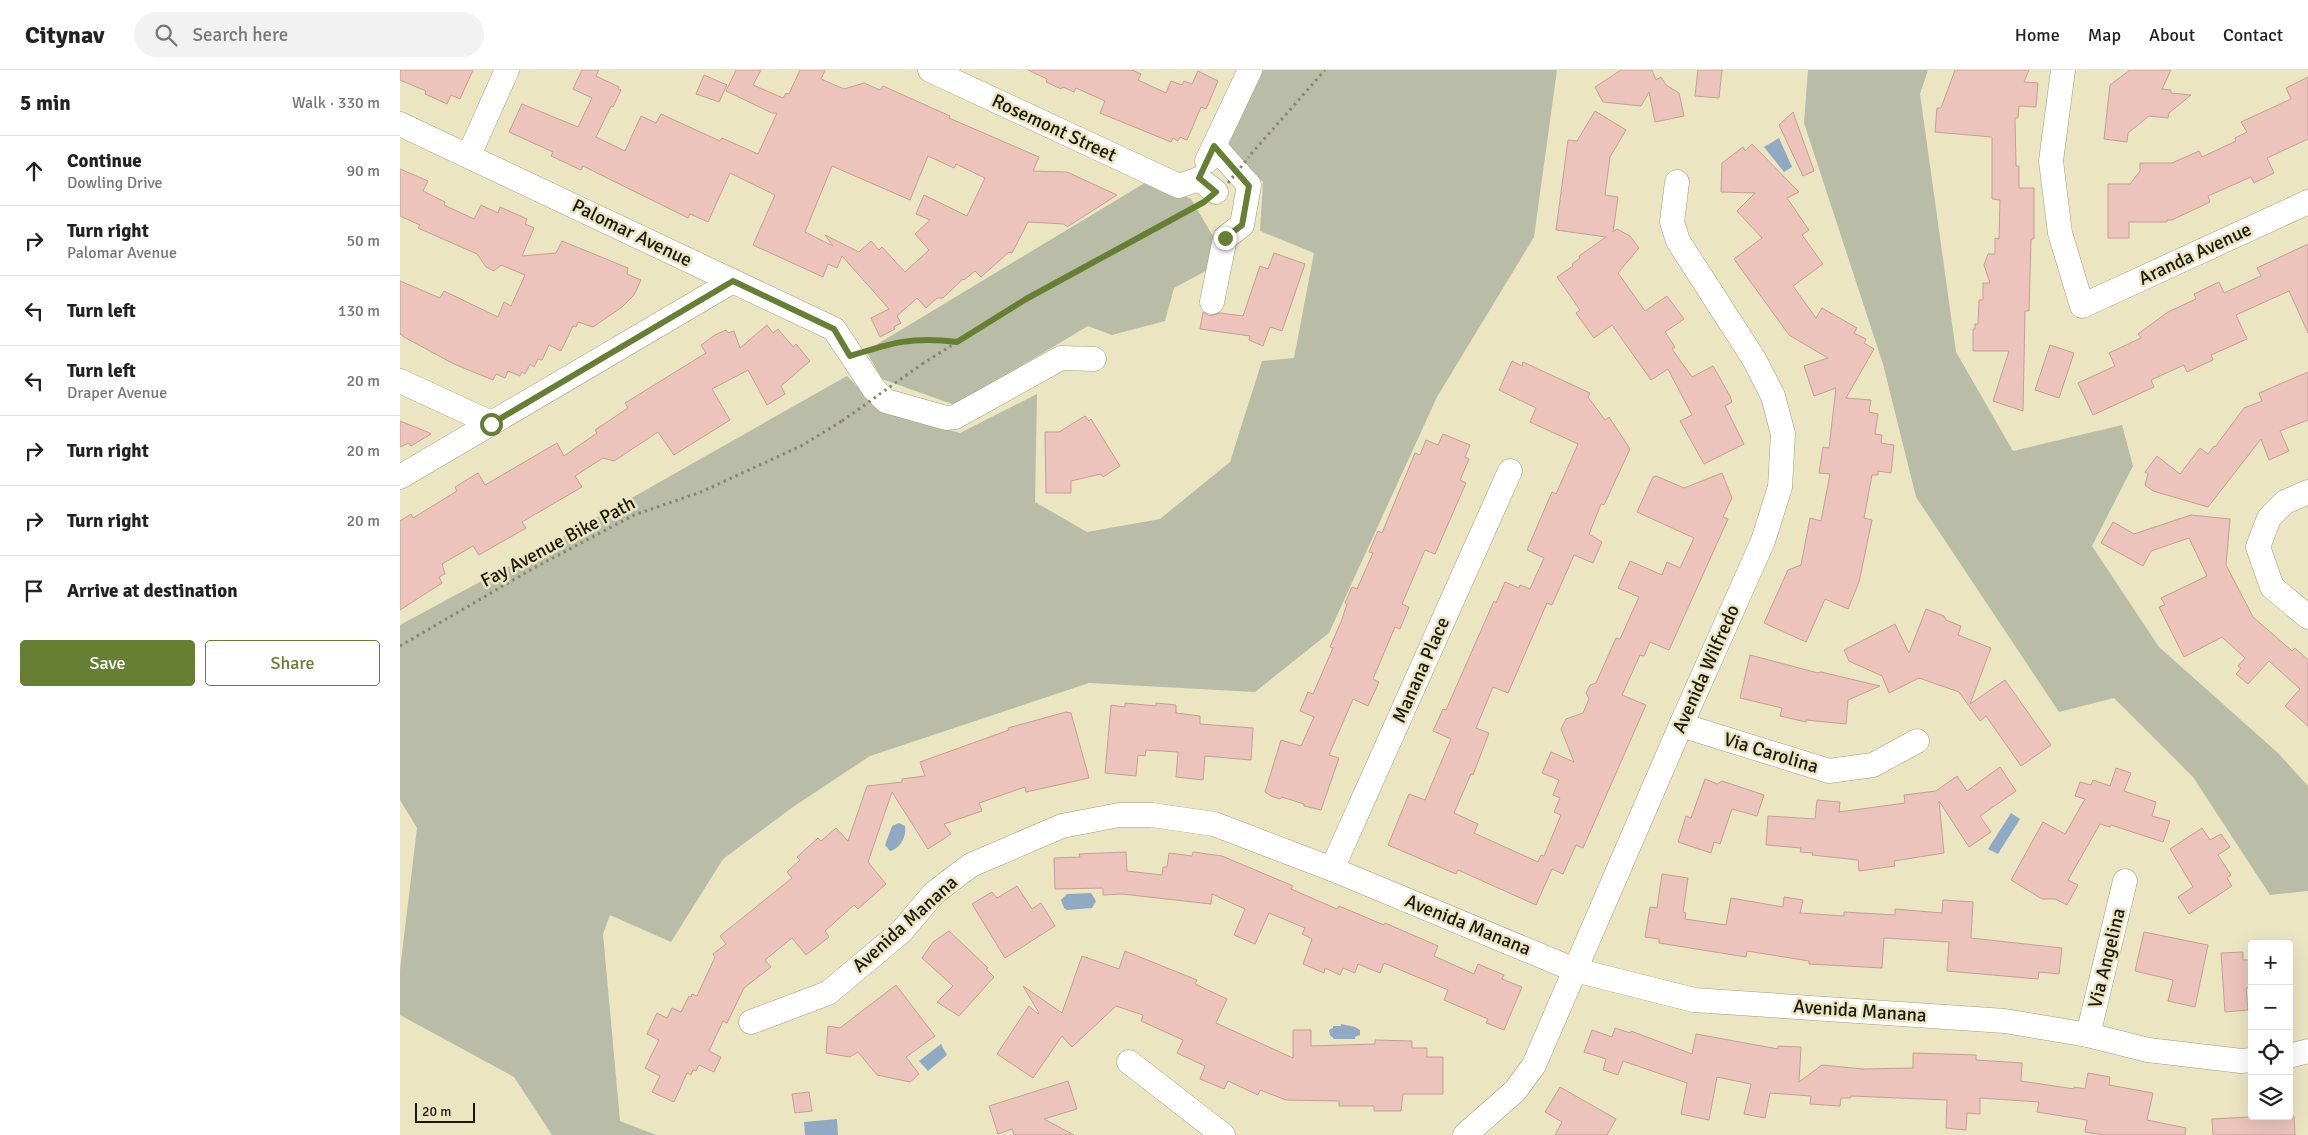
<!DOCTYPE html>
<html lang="en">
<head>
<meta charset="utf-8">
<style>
  :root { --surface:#fff; --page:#f2f2f2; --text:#222; --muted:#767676; --line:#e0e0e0; --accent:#677f32 }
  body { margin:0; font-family:Signika,sans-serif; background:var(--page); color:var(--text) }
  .controls { position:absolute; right:15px; bottom:15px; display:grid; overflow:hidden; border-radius:5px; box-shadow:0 5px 20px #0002 }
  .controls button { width:45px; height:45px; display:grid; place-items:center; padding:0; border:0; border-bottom:1px solid var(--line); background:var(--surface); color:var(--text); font:25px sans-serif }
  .scale { position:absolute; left:15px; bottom:12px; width:60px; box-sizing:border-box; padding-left:5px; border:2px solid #1b190c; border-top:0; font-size:14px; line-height:18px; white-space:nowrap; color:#1b190c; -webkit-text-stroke:4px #ebe5c2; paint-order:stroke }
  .stop { position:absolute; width:15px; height:15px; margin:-11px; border:4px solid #677f32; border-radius:50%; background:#fff }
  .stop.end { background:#677f32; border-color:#fff; box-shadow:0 1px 5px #0008 }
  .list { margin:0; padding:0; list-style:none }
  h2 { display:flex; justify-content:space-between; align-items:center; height:65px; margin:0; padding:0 20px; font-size:21px }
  h2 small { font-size:16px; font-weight:400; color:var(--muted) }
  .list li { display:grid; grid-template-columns:32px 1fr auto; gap:15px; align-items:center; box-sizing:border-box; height:70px; padding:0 20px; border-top:1px solid var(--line) }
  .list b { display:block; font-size:19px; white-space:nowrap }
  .list p { margin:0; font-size:16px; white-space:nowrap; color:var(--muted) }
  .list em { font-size:16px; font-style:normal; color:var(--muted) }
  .actions { display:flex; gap:10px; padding:15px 20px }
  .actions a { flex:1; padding:11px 0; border:1px solid var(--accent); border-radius:5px; text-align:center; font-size:18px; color:var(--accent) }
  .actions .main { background:var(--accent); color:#fff }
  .icon { flex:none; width:28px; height:28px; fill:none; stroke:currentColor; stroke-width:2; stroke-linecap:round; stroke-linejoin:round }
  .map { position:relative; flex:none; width:1908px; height:1065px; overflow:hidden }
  header { display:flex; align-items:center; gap:30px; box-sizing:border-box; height:70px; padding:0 25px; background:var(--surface); border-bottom:1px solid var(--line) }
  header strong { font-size:24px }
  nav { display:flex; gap:28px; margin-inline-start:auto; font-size:18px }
  .search { width:350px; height:45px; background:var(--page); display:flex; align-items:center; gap:12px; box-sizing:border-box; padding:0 18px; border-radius:28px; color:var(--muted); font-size:19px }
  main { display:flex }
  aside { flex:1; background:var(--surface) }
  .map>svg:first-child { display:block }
  .green { fill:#b9bca7 }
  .water { fill:#90aac3 }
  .building { fill:#ecc4bb; stroke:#c59f97; fill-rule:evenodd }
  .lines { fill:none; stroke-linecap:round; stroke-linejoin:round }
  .minor-casing { stroke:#a39d7c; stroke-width:25 }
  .path { stroke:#8b876e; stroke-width:3; stroke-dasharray:2.5 4; stroke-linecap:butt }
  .minor { stroke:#fff; stroke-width:24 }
  .path-bridge { stroke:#8b876e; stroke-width:3; stroke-dasharray:2.5 4; stroke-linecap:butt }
  .route { stroke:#677f32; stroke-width:6 }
  .labels { text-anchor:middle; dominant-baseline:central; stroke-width:5; stroke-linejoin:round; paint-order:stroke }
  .street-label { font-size:19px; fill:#1b190c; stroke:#ebe5c2 }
</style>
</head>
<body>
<header>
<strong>Citynav</strong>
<div class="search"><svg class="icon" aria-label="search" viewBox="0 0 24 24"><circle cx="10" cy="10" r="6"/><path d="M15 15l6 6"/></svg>Search here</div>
<nav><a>Home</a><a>Map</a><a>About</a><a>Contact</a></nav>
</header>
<main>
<aside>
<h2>5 min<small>Walk · 330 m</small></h2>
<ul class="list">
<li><svg class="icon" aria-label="ahead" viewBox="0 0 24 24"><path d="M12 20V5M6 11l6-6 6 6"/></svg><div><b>Continue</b><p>Dowling Drive</p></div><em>90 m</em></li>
<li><svg class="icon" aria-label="right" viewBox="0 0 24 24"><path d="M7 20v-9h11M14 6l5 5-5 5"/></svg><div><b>Turn right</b><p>Palomar Avenue</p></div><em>50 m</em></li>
<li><svg class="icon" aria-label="left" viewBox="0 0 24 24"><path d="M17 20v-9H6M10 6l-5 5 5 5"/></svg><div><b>Turn left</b></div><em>130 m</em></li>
<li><svg class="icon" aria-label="left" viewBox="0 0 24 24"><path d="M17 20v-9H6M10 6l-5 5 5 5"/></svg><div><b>Turn left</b><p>Draper Avenue</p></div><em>20 m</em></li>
<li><svg class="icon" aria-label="right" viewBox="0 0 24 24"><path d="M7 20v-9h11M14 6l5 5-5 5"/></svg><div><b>Turn right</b></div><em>20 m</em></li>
<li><svg class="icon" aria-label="right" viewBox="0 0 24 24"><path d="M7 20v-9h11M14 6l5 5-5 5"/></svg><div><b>Turn right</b></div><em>20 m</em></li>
<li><svg class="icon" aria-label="arrive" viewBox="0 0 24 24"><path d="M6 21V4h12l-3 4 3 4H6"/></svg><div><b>Arrive at destination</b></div></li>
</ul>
<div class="actions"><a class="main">Save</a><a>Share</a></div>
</aside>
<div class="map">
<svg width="1908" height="1065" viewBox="0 0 1908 1065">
  <rect width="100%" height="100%" fill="#ebe5c2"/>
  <g class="green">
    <polygon points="863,0 1157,0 1134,167 1037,327 929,563 855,622 689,613 470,686 393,737 323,789 271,872 210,845 203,864 220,1051 256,1065 152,1065 114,1007 0,945 0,900 17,758 0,730 0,555 152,473 447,306 481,340 560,363 637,324 635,432 687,462 760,449 830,392 862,291 894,288 914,183 860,161 863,112 827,75"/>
    <polygon points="1408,0 1528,0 1520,24 1556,282 1613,381 1722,355 1733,396 1692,476 1759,577 1878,683 1908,716 1908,821 1870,825 1793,707 1714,628 1659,642 1516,427 1483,294 1404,53"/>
    <polygon points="748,111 791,129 817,173 813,197 774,218 765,251 712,265 688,256 561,332 552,334 482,309 466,281"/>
  </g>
  <g class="water">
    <polygon points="1379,68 1392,97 1384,102 1364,77"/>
    <polygon points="1611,743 1620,749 1598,784 1588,779"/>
    <path d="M499 753 505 756C507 766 500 779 490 781L485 775 492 756Z"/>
    <polygon points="691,823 696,831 692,838 667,840 664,838 661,830 667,824"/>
    <polygon points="941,954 955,957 960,960 960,965 955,967 955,969 934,969 930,965 929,960 933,958 933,956 941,956"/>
    <polygon points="541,974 547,985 528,1001 519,991"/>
    <polygon points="437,1049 438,1065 405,1065 404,1052"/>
  </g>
  <g class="building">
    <polygon points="0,0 73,0 60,29 51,25 47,34 25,24 26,21 0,10"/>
    <path d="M182 0H199L196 6 219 17 218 19 221 20 213 37 211 36 196 67 225 81 241 46 256 53 261 44 320 71 322 68 358 84 377 43H372L326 21 336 0H361L353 15 383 28 386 23 389 24 400 0H425L421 9 444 19 464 13 480 20 483 16 550 46 549 48 639 87 633 101 667 102 717 125 667 157 664 154 628 152 612 183 609 182 581 207 575 201 564 210 563 209 543 228H537L526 238 517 228 497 246 501 253 494 257 495 259 480 267 471 248 489 239 442 186 437 198 428 194 423 207 353 175 375 125 330 103 308 152 290 144 288 148 183 96 181 100 151 86 153 82 109 62 122 34 178 57 192 28 173 19ZM528 86 554 98 556 94 585 108 567 146 524 125 516 144 530 150 515 164 529 180 505 202 482 177 479 180 471 171 459 182 425 165 433 176 405 162 432 96 510 130Z"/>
    <polygon points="628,0 732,0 741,4 738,10 766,23 771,11 782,15 784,11 792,14 798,1 818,11 806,39 801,37 787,70 780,67 778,71 773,68 771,72 700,43 705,31 676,18 674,22 663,17 661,19 646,12 647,9"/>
    <polygon points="1221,0 1252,0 1256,10 1261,7 1266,15 1279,23 1284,46 1255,52 1249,22 1241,36 1203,32 1195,17"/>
    <polygon points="1298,0 1322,0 1319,28 1295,26"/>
    <polygon points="1555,0 1629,0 1624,12 1638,13 1636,37 1619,36 1618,48 1615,48 1616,96 1619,96 1619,118 1634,118 1634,169 1631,169 1629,241 1625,241 1623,341 1593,331 1609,281 1573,281 1573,259 1575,259 1575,254 1578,254 1579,230 1583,230 1583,213 1590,213 1584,195 1588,184 1595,184 1595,168 1599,169 1600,130 1592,129 1592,67 1535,62 1537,38 1541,38"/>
    <polygon points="1730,0 1771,0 1762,19 1771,20 1771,23 1791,25 1769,43 1768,48 1749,46 1728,63 1727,72 1704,69 1710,15"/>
    <polygon points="304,5 327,15 319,32 296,24"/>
    <polygon points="1908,7 1908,69 1867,88 1874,103 1854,113 1851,107 1808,126 1810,132 1772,150 1767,150 1767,152 1729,152 1729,168 1708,168 1708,114 1730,114 1740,101 1740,93 1772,93 1799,81 1802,87 1836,71 1835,68 1847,62 1841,52 1891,29 1886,18"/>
    <polygon points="1195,41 1226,60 1210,87 1205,125 1218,127 1213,162 1217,159 1230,166 1239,178 1218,203 1245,241 1267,226 1284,249 1265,262 1275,277 1272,279 1292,307 1313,296 1330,326 1332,332 1325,336 1344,374 1304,394 1280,351 1292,345 1268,299 1251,310 1212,255 1194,268 1176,243 1180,240 1157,207 1173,196 1172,194 1180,188 1179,186 1206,167 1156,160 1168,70 1177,71"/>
    <polygon points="1393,42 1414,101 1403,106 1379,55"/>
    <polygon points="1352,74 1399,122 1387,128 1409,160 1402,165 1423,194 1393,216 1416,248 1422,238 1457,258 1454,263 1466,269 1464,273 1474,279 1446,328 1471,330 1469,342 1478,344 1475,364 1482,365 1481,373 1494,375 1491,403 1478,401 1478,405 1472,405 1464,448 1472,450 1459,512 1448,539 1425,529 1406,572 1364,553 1388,500 1401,495 1410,448 1421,451 1430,404 1419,403 1423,377 1429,378 1436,318 1414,326 1404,296 1428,288 1389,265 1334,189 1362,168 1337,141 1355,123 1321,122 1322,93 1343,77 1345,81"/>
    <polygon points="0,99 28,111 23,121 45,132 44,135 74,149 81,135 98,143 100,137 127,149 125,154 134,158 122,186 156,183 162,171 228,198 227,204 241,210 234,225 222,237 193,257 178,252 176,257 173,256 161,281 149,275 142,290 138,289 134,297 130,294 125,304 122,302 120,306 108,301 105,308 96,304 93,310 54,294 4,267 0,264 0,211 40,228 44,221 98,247 104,232 111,236 125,205 101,195 94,201 86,197 77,184 18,158 20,155 0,146"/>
    <polygon points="1908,174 1908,263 1889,221 1836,245 1847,269 1811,285 1813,290 1787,302 1784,295 1751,310 1754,317 1693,345 1678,313 1715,296 1709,283 1741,268 1738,264 1768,242 1796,229 1794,224 1819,212 1824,223 1861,206 1857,198"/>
    <polygon points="874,183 905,194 882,261 870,257 863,276 849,270 850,266 800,259 803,242 810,246 820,243 843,246 860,196 868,199"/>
    <polygon points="367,255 373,263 378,259 393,277 396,274 410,291 381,316 385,324 367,335 348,300 312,319 330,350 274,385 258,362 214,391 203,388 175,406 182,417 122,452 126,458 79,485 73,476 42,494 45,504 39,507 42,513 0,540 0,451 11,444 13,448 57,421 55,417 78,403 85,415 157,373 164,386 197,363 195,360 228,338 225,333 306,283 301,275 315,265 326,260 328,263 334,261 340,278"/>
    <polygon points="1650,275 1674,283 1659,328 1635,320"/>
    <polygon points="1112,291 1122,296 1123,292 1190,323 1188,327 1205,350 1209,347 1230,379 1204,435 1201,434 1189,464 1202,472 1193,493 1174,485 1152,535 1147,533 1108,623 1093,617 1076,658 1089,663 1073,705 1071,704 1054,743 1078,754 1074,763 1138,792 1141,785 1144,786 1161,745 1154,742 1160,728 1153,725 1159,710 1142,703 1151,682 1174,692 1161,659 1166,649 1183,643 1189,629 1186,623 1190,615 1196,613 1216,568 1220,569 1239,527 1218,518 1230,491 1262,505 1267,492 1280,498 1294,468 1237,442 1253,407 1256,406 1284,418 1322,403 1332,428 1323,447 1328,449 1269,580 1250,572 1244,586 1240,585 1222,625 1246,635 1183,778 1176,775 1163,804 1152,799 1136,835 1058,800 1056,804 988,775 1009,724 1025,730 1051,669 1033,661 1043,639 1046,640 1094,531 1096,533 1105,512 1119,518 1120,515 1130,519 1144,488 1127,480 1152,422 1156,424 1178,374 1130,352 1136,338 1099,320"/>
    <polygon points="1908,302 1908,350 1880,361 1889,381 1869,390 1861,369 1808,437 1753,421 1745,415 1748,404 1745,402 1757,386 1780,404 1800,378 1808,384 1814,376 1815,377 1844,338 1862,331 1859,323"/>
    <polygon points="685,346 689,351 691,349 720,396 703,407 701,404 671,411 671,423 646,423 645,362 659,362"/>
    <polygon points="0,351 30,363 31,364 11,376 9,373 0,377"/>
    <polygon points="1043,364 1070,375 1065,387 1069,389 1060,410 1066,413 1035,484 1025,480 1002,534 1009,537 1000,559 995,557 973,609 979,612 968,636 953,629 929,685 939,688 921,740 904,736 904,734 882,727 880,729 871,726 865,722 881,670 901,676 914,647 900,641 908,622 913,624 933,578 930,577 941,552 947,534 945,533 952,517 957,519 973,483 969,482 978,461 982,463 1015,383 1020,385 1026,370 1038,375"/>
    <polygon points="1791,445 1830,449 1826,495 1853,547 1892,581 1895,578 1908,590 1908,656 1885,636 1900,619 1869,591 1848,614 1836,604 1841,598 1838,596 1845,588 1822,567 1784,587 1759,537 1765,535 1761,528 1807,506 1789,468 1751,481 1743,496 1701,473 1713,452 1734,464"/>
    <polygon points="1526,539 1544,546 1546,550 1561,556 1558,565 1591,578 1570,634 1605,610 1651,675 1621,696 1586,646 1580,651 1559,622 1519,608 1489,623 1482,606 1449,591 1444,580 1495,554 1509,583"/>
    <polygon points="1350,585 1418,603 1421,602 1480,616 1448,630 1446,654 1406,650 1406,652 1380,646 1382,638 1340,628"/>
    <polygon points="725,633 756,636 756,633 776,635 776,643 800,646 800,654 853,658 851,690 805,686 803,710 776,707 778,682 746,680 745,686 738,685 736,706 705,703 711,635 725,637"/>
    <polygon points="666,642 671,643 689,708 626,722 625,717 579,733 582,741 544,754 551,764 528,779 492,722 468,792 486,814 458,839 454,835 425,861 429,867 406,885 392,868 365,890 371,897 344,918 327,953 323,951 309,981 321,987 314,1002 299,995 296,1001 293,1000 291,1005 287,1003 274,1032 252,1022 260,1006 245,998 259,970 247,964 257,943 267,948 272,938 281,942 289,926 291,927 292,924 297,926 315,887 313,884 326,874 320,866 392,808 387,802 400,790 397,787 418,768 421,771 436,758 448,771 467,716 502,712 502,709 525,706 520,692 609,660 608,658"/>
    <polygon points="1600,697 1616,721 1580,746 1591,762 1569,777 1539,731 1544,783 1494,791 1495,796 1459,801 1458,790 1412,785 1413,783 1400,782 1401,778 1366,775 1368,746 1415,749 1417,730 1440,732 1439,742 1505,733 1504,725 1536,721 1557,706 1567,721"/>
    <polygon points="1716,698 1731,703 1724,721 1756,732 1752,746 1770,751 1763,772 1711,755 1710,757 1700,754 1668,810 1678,815 1667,835 1655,829 1642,829 1611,810 1643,752 1665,764 1685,729 1675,726 1680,712 1691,715 1693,710 1710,716"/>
    <polygon points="1305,709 1317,714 1322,711 1364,725 1357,746 1332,739 1320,774 1314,772 1311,783 1278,772 1286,746 1291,748"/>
    <polygon points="1802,758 1810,770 1821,764 1830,777 1818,785 1831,805 1827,808 1832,816 1789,844 1778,827 1793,817 1770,779"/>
    <polygon points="726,782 727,801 762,805 763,797 767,797 769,783 792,786 793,782 822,786 893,816 891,819 937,839 939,836 984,855 985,853 1038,876 1034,886 1074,904 1078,894 1104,905 1102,909 1122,917 1104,960 1086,953 1088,949 1044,930 1048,920 984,893 980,903 958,894 955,903 943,898 940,905 925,898 924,903 903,894 912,869 902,864 905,858 869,843 855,874 834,865 845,839 812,824 811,834 722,824 703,825 703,818 655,819 654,788 680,787 679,784"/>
    <polygon points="1262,804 1288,808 1283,842 1286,843 1285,849 1326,855 1331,828 1383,837 1384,827 1403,830 1400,843 1444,846 1444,842 1495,845 1495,839 1542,843 1543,830 1573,832 1571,868 1662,878 1659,904 1639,902 1638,909 1547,901 1549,872 1484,868 1482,898 1409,894 1409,891 1347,881 1346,887 1259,873 1259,869 1245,867 1250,837 1257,838"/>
    <polygon points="617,816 632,839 641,833 655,856 605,888 572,834 592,822 597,828"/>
    <polygon points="549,861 588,898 586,899 594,907 559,946 537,932 553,916 522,888 533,872"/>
    <polygon points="1744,862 1808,875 1795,937 1768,931 1773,910 1735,901"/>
    <polygon points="725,881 797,910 795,914 827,929 816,953 893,988 893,960 911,960 911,976 975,974 975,970 1012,971 1012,978 1027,978 1027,987 1043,987 1043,1024 1003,1024 1001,1041 974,1041 974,1036 939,1036 939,1031 886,1030 860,1020 858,1025 828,1011 824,1019 800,1009 805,996 777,983 783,970 741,951 743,945 716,936 672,977 662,966 633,1008 597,984 629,936 638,944 639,943 623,916 662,943 682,886 719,899"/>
    <polygon points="1843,882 1843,890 1852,890 1852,918 1846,918 1848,940 1825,942 1821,883"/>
    <polygon points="496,915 535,966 506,987 519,1004 510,1012 477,1005 458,982 450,987 426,983 428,956 440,958"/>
    <polygon points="1215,958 1230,963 1231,961 1292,984 1296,964 1378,979 1378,976 1401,977 1399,1012 1422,995 1463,999 1513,998 1513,983 1576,985 1576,990 1622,993 1621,1011 1674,1019 1674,1017 1685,1019 1688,1003 1710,1007 1709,1015 1753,1023 1747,1050 1786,1058 1785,1065 1704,1065 1685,1062 1687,1050 1637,1042 1639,1032 1580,1028 1580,1044 1567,1043 1566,1060 1546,1058 1547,1030 1451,1026 1451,1028 1441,1028 1440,1036 1410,1034 1411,1026 1370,1023 1365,1048 1344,1044 1351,1014 1317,1007 1309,1050 1281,1044 1287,1013 1223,991 1218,1005 1203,1000 1206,989 1184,982 1192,960 1212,967"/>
    <polygon points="668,1011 677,1039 644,1049 674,1065 614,1065 612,1059 598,1064 589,1036"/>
    <polygon points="1160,1017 1216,1049 1207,1065 1155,1065 1162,1052 1145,1042"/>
    <polygon points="409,1022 412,1041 395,1043 392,1024"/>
    <polygon points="1866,1046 1894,1046 1895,1065 1813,1065 1812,1049"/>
  </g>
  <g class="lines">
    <defs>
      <g id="minor">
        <polyline points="530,0 779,116 799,109"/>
        <polyline points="1663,0 1651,91 1660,163 1682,236 1908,132"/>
        <polyline points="0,54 434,259 474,319 486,331 546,348 555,347 661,288 694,289"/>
        <polyline points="69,85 107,0"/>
        <polyline points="807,91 850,0"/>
        <polyline points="799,109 816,122"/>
        <polyline points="812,232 825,168 842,155 849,115 814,76"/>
        <polyline points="0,311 91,353"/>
        <polyline points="0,407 333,211"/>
        <polyline points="1908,422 1885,432 1869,448 1858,477 1872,517 1908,547"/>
        <polyline points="1281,655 1429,701 1473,695 1517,671"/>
        <polyline points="932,799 1110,401"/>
        <polyline points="351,952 428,923 501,862 534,823 571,795 662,756 719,745 752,745 814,754 932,799 1175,900 1294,930 1605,951 1688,965 1748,980 1841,991 1852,990"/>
        <polyline points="1688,965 1725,811"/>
        <polyline points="1889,986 1908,981"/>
        <polyline points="729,992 823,1065"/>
        <polyline points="1065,1065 1115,1021 1134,995 1281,655 1363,471 1380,417 1383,364 1373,326 1354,289 1278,171 1272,152 1277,112"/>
      </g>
    </defs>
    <use href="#minor" class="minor-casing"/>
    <g class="path">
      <polyline points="851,84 925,0"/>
      <path d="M472 279C501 269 527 268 557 272"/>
      <polyline points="522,294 626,229 799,136"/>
      <polyline points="0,576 132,499 234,445 301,422 401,376 442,351"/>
    </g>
    <use href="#minor" class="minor"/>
    <g class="path-bridge">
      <polyline points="828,113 849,87"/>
      <polyline points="442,351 522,294"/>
    </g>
  </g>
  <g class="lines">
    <path class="route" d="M91 354 333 211 434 259 450 286C491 273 513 266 557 272L626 229 804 132 816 122 799 108 814 76 849 116 842 155 825 168"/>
  </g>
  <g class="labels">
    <g class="street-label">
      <text transform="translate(654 58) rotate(25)">Rosemont Street</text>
      <text transform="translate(232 163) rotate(26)">Palomar Avenue</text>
      <text transform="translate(1795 184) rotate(-25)">Aranda Avenue</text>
      <text transform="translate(158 472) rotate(-28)">Fay Avenue Bike Path</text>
      <text transform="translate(1306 599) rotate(-66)">Avenida Wilfredo</text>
      <text transform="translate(1021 600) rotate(-66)">Manana Place</text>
      <text transform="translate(1371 683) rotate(17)">Via Carolina</text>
      <text transform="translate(505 854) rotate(-42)">Avenida Manana</text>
      <text transform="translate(1068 855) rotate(22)">Avenida Manana</text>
      <text transform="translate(1707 888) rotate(-76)">Via Angelina</text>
      <text transform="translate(1460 941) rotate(4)">Avenida Manana</text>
    </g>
  </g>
</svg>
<div class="controls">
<button>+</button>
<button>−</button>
<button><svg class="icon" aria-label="locate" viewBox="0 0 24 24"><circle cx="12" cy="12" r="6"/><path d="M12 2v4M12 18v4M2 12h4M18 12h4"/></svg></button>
<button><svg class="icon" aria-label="layers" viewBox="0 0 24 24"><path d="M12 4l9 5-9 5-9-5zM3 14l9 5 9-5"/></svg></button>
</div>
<div class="scale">20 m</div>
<div class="stop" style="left:91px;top:354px"></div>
<div class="stop end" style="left:825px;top:168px"></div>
</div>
</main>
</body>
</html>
